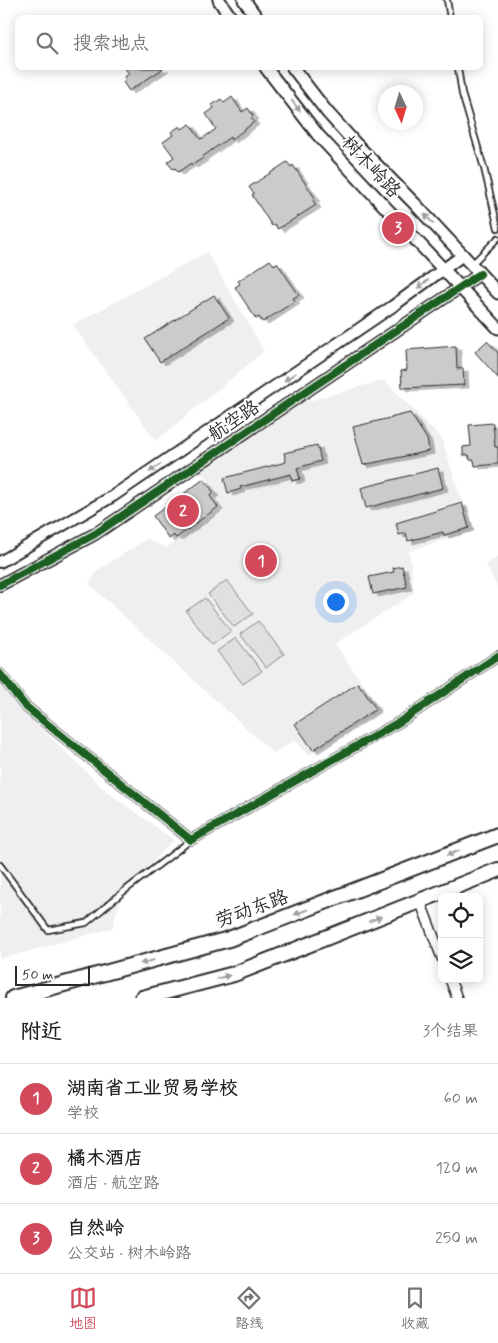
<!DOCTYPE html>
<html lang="zh">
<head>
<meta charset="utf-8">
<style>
  :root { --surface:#fff; --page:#f2f2f2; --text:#202124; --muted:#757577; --line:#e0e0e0; --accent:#d1495b }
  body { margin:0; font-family:Mynerve,"LXGW WenKai TC",sans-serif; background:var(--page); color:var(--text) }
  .controls { position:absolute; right:15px; bottom:15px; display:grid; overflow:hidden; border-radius:8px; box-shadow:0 2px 12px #0003 }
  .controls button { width:45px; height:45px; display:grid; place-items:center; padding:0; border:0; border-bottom:1px solid var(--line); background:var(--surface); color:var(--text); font:25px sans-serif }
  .compass { position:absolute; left:378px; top:85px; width:45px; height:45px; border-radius:50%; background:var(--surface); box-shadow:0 2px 12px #0003; rotate:176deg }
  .scale { position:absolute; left:15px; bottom:12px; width:75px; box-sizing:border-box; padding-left:5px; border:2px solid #2b2b2b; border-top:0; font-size:14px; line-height:18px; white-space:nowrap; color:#2b2b2b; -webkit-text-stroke:4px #fff; paint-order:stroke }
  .you { position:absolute; left:335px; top:601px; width:18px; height:18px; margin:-12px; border:4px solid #fff; border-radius:50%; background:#1a73e8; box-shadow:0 0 0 8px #1a73e833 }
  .badge { display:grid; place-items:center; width:32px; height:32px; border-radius:50%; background:var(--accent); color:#fff; font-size:16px; font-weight:700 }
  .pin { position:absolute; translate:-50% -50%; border:2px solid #fff; box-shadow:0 1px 5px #0006 }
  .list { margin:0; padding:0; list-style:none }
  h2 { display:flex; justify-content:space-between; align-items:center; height:65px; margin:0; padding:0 20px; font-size:21px }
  h2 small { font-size:16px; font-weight:400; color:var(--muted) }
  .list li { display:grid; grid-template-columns:32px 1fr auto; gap:15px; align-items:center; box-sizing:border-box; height:70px; padding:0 20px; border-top:1px solid var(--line) }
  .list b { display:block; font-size:19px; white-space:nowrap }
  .list p { margin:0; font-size:16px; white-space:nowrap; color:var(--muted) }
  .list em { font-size:16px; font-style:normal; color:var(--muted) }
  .icon { flex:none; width:28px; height:28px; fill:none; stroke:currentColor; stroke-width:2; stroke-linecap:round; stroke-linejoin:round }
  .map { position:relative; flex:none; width:498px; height:998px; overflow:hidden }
  .search { position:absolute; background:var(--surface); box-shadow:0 2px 12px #0003; left:15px; right:15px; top:15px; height:55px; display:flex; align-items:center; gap:12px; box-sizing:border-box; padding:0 18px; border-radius:8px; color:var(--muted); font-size:19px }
  .sheet { height:275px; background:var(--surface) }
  nav { display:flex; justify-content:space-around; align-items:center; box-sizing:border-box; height:70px; border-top:1px solid var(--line); background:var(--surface); font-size:14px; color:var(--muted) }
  nav a { display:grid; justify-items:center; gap:2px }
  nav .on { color:var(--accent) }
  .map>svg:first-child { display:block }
  .built { fill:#efefef }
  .green { fill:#e0e0e0; stroke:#868686 }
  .building { fill:#cbcbcb; stroke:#2b2b2b; filter:url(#shadow) }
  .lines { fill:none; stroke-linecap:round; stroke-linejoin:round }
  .service-casing { stroke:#2b2b2b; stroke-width:8 }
  .minor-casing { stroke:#2b2b2b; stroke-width:12 }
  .tertiary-casing { stroke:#2b2b2b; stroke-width:14 }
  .secondary-casing { stroke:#2b2b2b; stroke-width:15 }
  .primary-casing { stroke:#2b2b2b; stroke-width:18 }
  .service { stroke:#fff; stroke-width:4.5 }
  .minor { stroke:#fff; stroke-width:9 }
  .tertiary { stroke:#fff; stroke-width:10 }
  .secondary { stroke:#fff; stroke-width:11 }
  .primary { stroke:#fff; stroke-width:14 }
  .cycleway-casing { stroke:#fff; stroke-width:11 }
  .cycleway { stroke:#1b5e20; stroke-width:8 }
  .oneway { fill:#a0a0a0 }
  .labels { text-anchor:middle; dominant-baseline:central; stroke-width:4; stroke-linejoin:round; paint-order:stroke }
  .street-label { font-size:19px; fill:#2b2b2b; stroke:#fff }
</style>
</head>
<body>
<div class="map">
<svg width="498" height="998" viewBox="0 0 498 998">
  <defs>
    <filter id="shadow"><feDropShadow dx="5" dy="3" stdDeviation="0" flood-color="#0004"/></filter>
  </defs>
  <rect width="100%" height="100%" fill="#fff"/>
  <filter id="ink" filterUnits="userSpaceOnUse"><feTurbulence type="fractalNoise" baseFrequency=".02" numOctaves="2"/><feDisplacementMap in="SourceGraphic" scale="10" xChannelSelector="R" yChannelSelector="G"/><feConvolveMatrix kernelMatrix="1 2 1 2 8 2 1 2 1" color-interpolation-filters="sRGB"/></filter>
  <g filter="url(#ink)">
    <g class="built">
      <polygon points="207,252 264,351 156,441 73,325"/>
      <polygon points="384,380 442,439 457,486 475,530 409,551 414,593 335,644 381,710 308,756 295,740 273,753 89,584 98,570 147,539 166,548 222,509 214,496 216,491 205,476 198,473 217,460 298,404"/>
      <polygon points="498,556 498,588 486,565"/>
      <polygon points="0,684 22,710 107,792 174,840 123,892 112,928 0,959"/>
    </g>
    <g class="green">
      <polygon points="227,580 253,614 234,627 208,594"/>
      <polygon points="205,598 231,631 212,645 186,611"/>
      <polygon points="258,621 284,654 266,668 240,634"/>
      <polygon points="236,638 262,671 243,684 217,651"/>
    </g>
    <g class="building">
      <polygon points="125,68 164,68 129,91 123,82 126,80 124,77 129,74"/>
      <polygon points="232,97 242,112 248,108 253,116 251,118 254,122 231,140 230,137 202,157 203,158 192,165 191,163 178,172 175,168 173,169 167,162 174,157 163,142 173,135 171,132 180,126 182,129 190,124 200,139 203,138 216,129 206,114 214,108 212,105 221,99 224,103"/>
      <polygon points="287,162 291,167 293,165 315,198 312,199 316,205 278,229 275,224 272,226 252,195 254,194 249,187"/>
      <polygon points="270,260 274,265 277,263 299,295 293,298 295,301 263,322 259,317 256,319 235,287 240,284 238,281"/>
      <polygon points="214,295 229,318 160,362 145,339"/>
      <polygon points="487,341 498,353 498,378 475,352"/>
      <polygon points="456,346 457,369 463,368 464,385 402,388 401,371 407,370 406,350"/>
      <polygon points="410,413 427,439 429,451 363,465 353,427"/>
      <polygon points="493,423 495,447 498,447 498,464 475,466 474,460 470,460 469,455 463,455 463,447 471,446 469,425"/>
      <polygon points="317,445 321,461 297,468 300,479 292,481 291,474 240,487 241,489 228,493 224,478 286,462 284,453"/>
      <polygon points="438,468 443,488 366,508 361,488"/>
      <polygon points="204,479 214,493 210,496 218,507 176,538 174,535 169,539 153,516"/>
      <polygon points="462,503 469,528 444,535 443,532 408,541 406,533 399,535 396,523"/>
      <polygon points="402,566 407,587 373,594 369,577 394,572 393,568"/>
      <polygon points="358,683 376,709 313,750 295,724"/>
    </g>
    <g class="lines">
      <defs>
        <g id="service">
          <polyline points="447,0 450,18"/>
          <polyline points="458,68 462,94 484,168 498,228"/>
          <polyline points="472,264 498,238"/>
          <polyline points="0,865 48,930 86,923 123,892 191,840"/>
        </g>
        <g id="minor">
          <polyline points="0,674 25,706 191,840 401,721 498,656"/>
          <polyline points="420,901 442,958"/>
          <polyline points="450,979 457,998"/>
        </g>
        <g id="tertiary">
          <polyline points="0,562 113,496 393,306 463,255"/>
          <polyline points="0,585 95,534 480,274"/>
        </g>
        <g id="secondary">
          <polyline points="219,0 231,18"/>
          <polyline points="244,0 257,18"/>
          <polyline points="266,68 318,135 498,328"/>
          <polyline points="293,68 327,112 354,142 415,204 498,293"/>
        </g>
        <g id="primary">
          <polyline points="13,998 229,939 498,835"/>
          <polyline points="142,998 234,974 498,870"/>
        </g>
      </defs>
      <use href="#service" class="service-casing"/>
      <use href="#minor" class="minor-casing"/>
      <use href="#tertiary" class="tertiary-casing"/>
      <use href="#secondary" class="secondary-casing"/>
      <use href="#primary" class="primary-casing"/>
      <use href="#service" class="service"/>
      <use href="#minor" class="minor"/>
      <use href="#tertiary" class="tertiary"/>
      <use href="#secondary" class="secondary"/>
      <use href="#primary" class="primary"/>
      <defs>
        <g id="cycleway">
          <polyline points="0,585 95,534 480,274"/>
          <polyline points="0,674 25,706 191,840 401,721 498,656"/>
        </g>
      </defs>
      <use href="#cycleway" class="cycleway-casing"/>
      <use href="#cycleway" class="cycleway"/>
    </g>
    <defs><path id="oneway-solid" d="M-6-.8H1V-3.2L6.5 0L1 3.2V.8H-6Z" transform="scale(1.25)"/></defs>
    <g class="oneway">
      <use href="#oneway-solid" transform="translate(296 106) rotate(52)"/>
      <use href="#oneway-solid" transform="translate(429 219) rotate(-133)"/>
      <use href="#oneway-solid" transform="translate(423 284) rotate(143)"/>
      <use href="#oneway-solid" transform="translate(290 377) rotate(146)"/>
      <use href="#oneway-solid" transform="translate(155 468) rotate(146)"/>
      <use href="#oneway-solid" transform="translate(453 853) rotate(159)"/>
      <use href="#oneway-solid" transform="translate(301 912) rotate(159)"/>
      <use href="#oneway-solid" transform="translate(375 919) rotate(-22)"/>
      <use href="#oneway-solid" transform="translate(147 962) rotate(165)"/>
      <use href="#oneway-solid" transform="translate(223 977) rotate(-14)"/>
    </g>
  </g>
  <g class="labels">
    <g class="street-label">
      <text transform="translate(371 167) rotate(47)">树木岭路</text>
      <text transform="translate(234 421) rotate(-34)">航空路</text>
      <text transform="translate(252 909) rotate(-20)">劳动东路</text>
    </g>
  </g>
</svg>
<div class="controls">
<button><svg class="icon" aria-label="locate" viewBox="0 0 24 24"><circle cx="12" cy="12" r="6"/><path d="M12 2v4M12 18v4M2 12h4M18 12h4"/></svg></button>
<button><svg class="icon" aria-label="layers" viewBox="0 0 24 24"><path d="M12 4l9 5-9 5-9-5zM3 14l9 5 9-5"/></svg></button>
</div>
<svg class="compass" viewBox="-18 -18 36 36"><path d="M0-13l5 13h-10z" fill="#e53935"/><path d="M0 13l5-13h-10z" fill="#757577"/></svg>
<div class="scale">50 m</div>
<div class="you"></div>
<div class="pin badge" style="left:261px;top:561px">1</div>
<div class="pin badge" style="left:183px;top:511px">2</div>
<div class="pin badge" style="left:398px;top:228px">3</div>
<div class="search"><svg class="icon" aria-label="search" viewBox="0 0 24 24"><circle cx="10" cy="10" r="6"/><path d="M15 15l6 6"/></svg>搜索地点</div>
</div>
<section class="sheet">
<h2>附近<small>3个结果</small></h2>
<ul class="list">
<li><span class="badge">1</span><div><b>湖南省工业贸易学校</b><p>学校</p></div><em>60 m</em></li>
<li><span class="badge">2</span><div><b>橘木酒店</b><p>酒店 · 航空路</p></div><em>120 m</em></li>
<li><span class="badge">3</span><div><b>自然岭</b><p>公交站 · 树木岭路</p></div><em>250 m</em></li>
</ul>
</section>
<nav>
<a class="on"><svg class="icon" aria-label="map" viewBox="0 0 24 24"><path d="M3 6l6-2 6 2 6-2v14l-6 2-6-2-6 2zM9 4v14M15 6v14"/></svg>地图</a>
<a><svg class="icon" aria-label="directions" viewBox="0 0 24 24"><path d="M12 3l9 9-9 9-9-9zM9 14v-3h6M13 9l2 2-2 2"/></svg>路线</a>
<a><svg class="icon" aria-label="saved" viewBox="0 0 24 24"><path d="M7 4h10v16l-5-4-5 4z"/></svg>收藏</a>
</nav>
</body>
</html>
